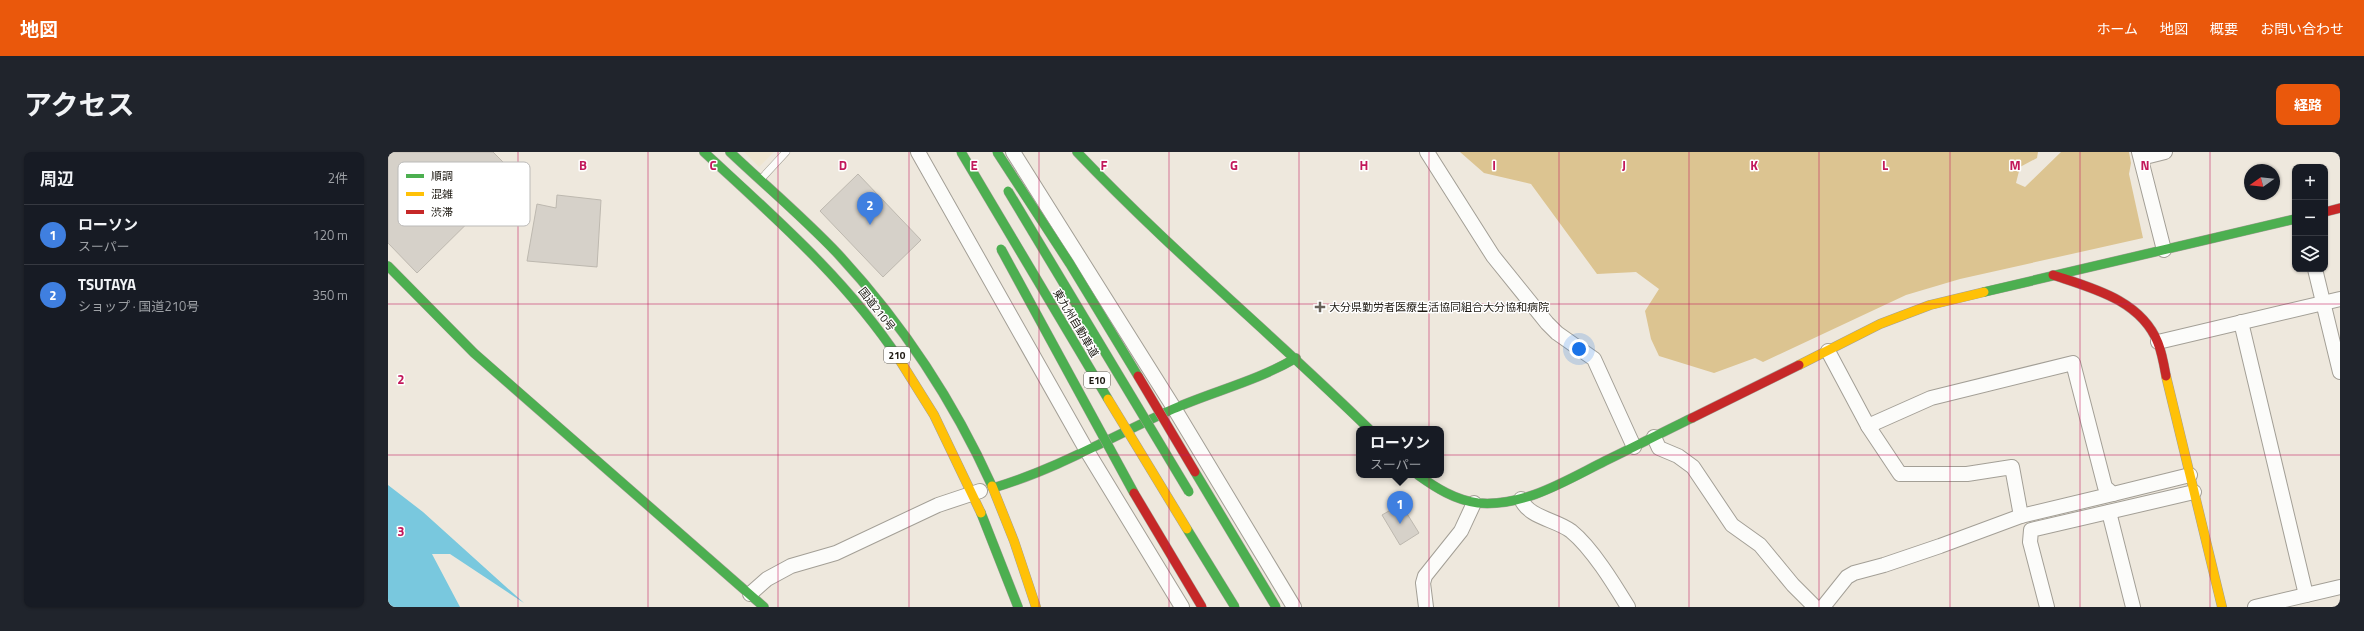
<!DOCTYPE html>
<html lang="ja">
<head>
<meta charset="utf-8">
<style>
  :root { --surface:#171b24; --page:#20242c; --text:#f1f3f6; --muted:#9ea1a6; --line:#363941; --accent:#ea580c }
  body { margin:0; font-family:"Titillium Web","Noto Sans JP",sans-serif; background:var(--page); color:var(--text) }
  .controls { position:absolute; right:12px; top:12px; display:grid; overflow:hidden; border-radius:8px; box-shadow:0 1px 3px #0004 }
  .controls button { width:36px; height:36px; display:grid; place-items:center; padding:0; border:0; border-bottom:1px solid var(--line); background:var(--surface); color:var(--text); font:20px sans-serif }
  .compass { position:absolute; left:1856px; top:12px; width:36px; height:36px; border-radius:50%; background:var(--surface); box-shadow:0 1px 3px #0004; rotate:255deg }
  .you { position:absolute; left:1191px; top:197px; width:14px; height:14px; margin:-10px; border:3px solid #fff; border-radius:50%; background:#1a73e8; box-shadow:0 0 0 6px #1a73e833 }
  .badge { display:grid; place-items:center; width:26px; height:26px; border-radius:50%; background:var(--accent); color:#fff; font-size:13px; font-weight:700 }
  .pin { position:absolute; translate:-50% -33px; filter:drop-shadow(0 1px 2px #0008) }
  .pin::after { content:''; position:absolute; top:21px; width:14px; height:12px; background:inherit; clip-path:polygon(0 0,100% 0,50% 100%) }
  .popup { position:absolute; left:968px; top:274px; width:88px; height:52px; box-sizing:border-box; display:grid; place-content:center; border-radius:8px; background:var(--surface); filter:drop-shadow(0 1px 3px #0005); font-size:13px; white-space:nowrap; color:var(--muted) }
  .popup b { font-size:15px; color:var(--text) }
  .popup::after { content:''; position:absolute; left:50%; top:100%; margin-left:-8px; border:8px solid transparent; border-top-color:var(--surface) }
  .list { margin:0; padding:0; list-style:none }
  h2 { display:flex; justify-content:space-between; align-items:center; height:52px; margin:0; padding:0 16px; font-size:17px }
  h2 small { font-size:13px; font-weight:400; color:var(--muted) }
  .list li { display:grid; grid-template-columns:26px 1fr auto; gap:12px; align-items:center; box-sizing:border-box; height:60px; padding:0 16px; border-top:1px solid var(--line) }
  .list b { display:block; font-size:15px; white-space:nowrap }
  .list p { margin:0; font-size:13px; white-space:nowrap; color:var(--muted) }
  .list em { font-size:13px; font-style:normal; color:var(--muted) }
  .icon { flex:none; width:22px; height:22px; fill:none; stroke:currentColor; stroke-width:2; stroke-linecap:round; stroke-linejoin:round }
  .map { position:relative; flex:none; width:1952px; height:455px; overflow:hidden; border-radius:8px }
  header { display:flex; align-items:center; gap:24px; box-sizing:border-box; height:56px; padding:0 20px; background:var(--accent); color:#fff }
  header strong { font-size:19px }
  nav { display:flex; gap:22px; margin-inline-start:auto; font-size:14px }
  .intro { display:flex; align-items:center; justify-content:space-between; box-sizing:border-box; height:96px; padding:0 24px }
  h1 { margin:0; font-size:28px }
  .button { padding:10px 18px; border-radius:8px; background:var(--accent); color:#fff; font-size:14px; font-weight:700 }
  main { display:flex; gap:24px; padding:0 24px }
  aside { flex:1; background:var(--surface); border-radius:8px; box-shadow:0 1px 3px #0004 }
  .map>svg:first-child { display:block }
  .built { fill:#efe5d0 }
  .forest { fill:#dcc491 }
  .water { fill:#79c8de }
  .building { fill:#d6d1c9; stroke:#bdb8af }
  .lines { fill:none; stroke-linecap:round; stroke-linejoin:round }
  .lane-casing { stroke:#a39f96; stroke-width:8 }
  .street-casing { stroke:#a39f96; stroke-width:16 }
  .fast-casing { stroke:#a39f96; stroke-width:10 }
  .slow-casing { stroke:#a39f96; stroke-width:10 }
  .jam-casing { stroke:#a39f96; stroke-width:10 }
  .lane { stroke:#fcfcfa; stroke-width:7 }
  .street { stroke:#fcfcfa; stroke-width:14 }
  .fast { stroke:#4caf50; stroke-width:9 }
  .slow { stroke:#ffc107; stroke-width:9 }
  .jam { stroke:#c62828; stroke-width:9 }
  .fast-bridge-casing { stroke:#a39f96; stroke-width:10; stroke-linecap:butt }
  .slow-bridge-casing { stroke:#a39f96; stroke-width:10; stroke-linecap:butt }
  .jam-bridge-casing { stroke:#a39f96; stroke-width:10; stroke-linecap:butt }
  .fast-bridge { stroke:#4caf50; stroke-width:9 }
  .slow-bridge { stroke:#ffc107; stroke-width:9 }
  .jam-bridge { stroke:#c62828; stroke-width:9 }
  .grid { fill:none; stroke:#c2185b; stroke-width:1; stroke-opacity:0.55 }
  .poi-dot { fill:#666159; stroke:#fff; stroke-width:1.5 }
  .labels { text-anchor:middle; dominant-baseline:central; stroke-width:3; stroke-linejoin:round; paint-order:stroke }
  .shield { fill:#fff; stroke:#615e59; stroke-width:1 }
  .shield-label { font-size:10px; font-weight:bold; fill:#1d1912 }
  .poi-label { font-size:11px; fill:#1d1912; stroke:#fff; text-anchor:start }
  .street-label { font-size:11px; fill:#1d1912; stroke:#fff }
  .key { fill:#fff; stroke:#bbbab8; stroke-width:1 }
  .key-label { font-size:11px; fill:#1d1912 }
  .grid-label { font-size:13px; text-anchor:middle; font-weight:bold; fill:#c2185b; stroke:#fff; stroke-width:3; stroke-linejoin:round; paint-order:stroke }
</style>
</head>
<body>
<header>
<strong>地図</strong>
<nav><a>ホーム</a><a>地図</a><a>概要</a><a>お問い合わせ</a></nav>
</header>
<div class="intro"><h1>アクセス</h1><a class="button">経路</a></div>
<main>
<aside>
<h2>周辺<small>2件</small></h2>
<ul class="list">
<li><span class="badge" style="background:#3f7fe0">1</span><div><b>ローソン</b><p>スーパー</p></div><em>120 m</em></li>
<li><span class="badge" style="background:#3f7fe0">2</span><div><b>TSUTAYA</b><p>ショップ · 国道210号</p></div><em>350 m</em></li>
</ul>
</aside>
<div class="map">
<svg width="1952" height="455" viewBox="0 0 1952 455">
  <rect width="100%" height="100%" fill="#eee8dd"/>
  <polygon class="built" points="356,0 386,0 371,15"/>
  <polygon class="forest" points="1072,0 1650,0 1649,6 1632,15 1628,31 1637,35 1673,0 1741,0 1743,11 1741,22 1755,86 1572,127 1518,143 1375,210 1367,206 1326,221 1271,204 1263,187 1257,159 1271,137 1248,120 1209,122 1143,32 1096,21"/>
  <polygon class="water" points="0,333 35,360 136,451 62,402 44,402 72,455 0,455"/>
  <g class="building">
    <polygon points="0,0 105,0 115,10 106,18 119,32 29,121 0,91"/>
    <polygon points="470,22 533,88 495,125 432,59"/>
    <polygon points="169,43 213,48 209,115 139,109 149,52 168,56"/>
    <polygon points="1013,352 1031,381 1012,393 994,363"/>
  </g>
  <g class="lines">
    <defs>
      <polyline id="lane" points="374,26 398,0"/>
      <g id="street">
        <polyline points="530,0 699,299 794,455"/>
        <polyline points="625,0 786,256 906,455"/>
        <polyline points="1039,0 1105,104 1159,171 1169,181 1206,207 1246,295"/>
        <polyline points="1751,0 1776,98"/>
        <polyline points="1753,6 1777,0"/>
        <polyline points="1927,117 1952,220"/>
        <polyline points="1853,170 1918,443"/>
        <polyline points="1770,190 1952,147"/>
        <polyline points="1440,199 1480,274 1512,322 1579,322 1624,315 1633,364"/>
        <polyline points="1480,274 1543,246 1685,211 1717,335 1725,342 1802,323"/>
        <polyline points="1266,285 1271,296 1290,304 1305,315 1344,373 1372,393 1405,433 1427,455"/>
        <path d="M1133 347C1141 366 1167 367 1183 379 1204 396 1226 432 1240 455"/>
        <polyline points="1721,360 1745,455"/>
        <polyline points="362,442 379,427 403,414 448,401 550,353 592,339"/>
        <polyline points="1038,455 1035,431 1037,424 1073,379 1086,351"/>
        <polyline points="1435,455 1459,425 1466,421 1496,413 1552,394 1633,364 1725,342"/>
        <polyline points="1659,455 1642,390 1643,378 1806,340"/>
        <polyline points="1867,455 1952,435"/>
      </g>
      <g id="fast">
        <path d="M316 0C386 65 458 127 511 207"/>
        <path d="M342 0C378 34 416 66 450 102 513 170 566 250 604 334"/>
        <path d="M689 0C781 97 885 183 981 277"/>
        <polyline points="0,114 86,201 376,455"/>
        <polyline points="1596,140 1907,67"/>
        <path d="M1030 323C1048 336 1067 348 1090 351 1136 355 1177 329 1217 309 1246 295 1275 280 1304 266"/>
        <path d="M605 336C669 317 725 284 785 257 826 239 869 229 908 206"/>
        <polyline points="593,361 630,455"/>
      </g>
      <g id="slow">
        <polyline points="511,207 546,263 593,361"/>
        <polyline points="1411,213 1492,172 1542,153 1596,140"/>
        <polyline points="1778,224 1834,455"/>
        <polyline points="604,334 626,389 648,455"/>
      </g>
      <g id="jam">
        <polyline points="1937,60 1952,56"/>
        <path d="M1665 123C1704 136 1753 148 1770 191 1774 201 1776 213 1778 224"/>
        <polyline points="1304,266 1411,213"/>
      </g>
    </defs>
    <use href="#lane" class="lane-casing"/>
    <use href="#street" class="street-casing"/>
    <use href="#fast" class="fast-casing"/>
    <use href="#slow" class="slow-casing"/>
    <use href="#jam" class="jam-casing"/>
    <use href="#lane" class="lane"/>
    <use href="#street" class="street"/>
    <use href="#fast" class="fast"/>
    <use href="#slow" class="slow"/>
    <use href="#jam" class="jam"/>
    <defs>
      <g id="fast-bridge">
        <polyline points="573,0 720,247"/>
        <polyline points="609,0 682,112 750,224"/>
        <polyline points="620,39 801,340"/>
        <polyline points="613,97 746,341"/>
        <polyline points="807,320 888,455"/>
        <polyline points="799,377 847,455"/>
      </g>
      <polyline id="slow-bridge" points="720,247 799,377"/>
      <g id="jam-bridge">
        <polyline points="750,224 807,320"/>
        <polyline points="746,341 814,455"/>
      </g>
    </defs>
    <use href="#fast-bridge" class="fast-bridge-casing"/>
    <use href="#slow-bridge" class="slow-bridge-casing"/>
    <use href="#jam-bridge" class="jam-bridge-casing"/>
    <use href="#fast-bridge" class="fast-bridge"/>
    <use href="#slow-bridge" class="slow-bridge"/>
    <use href="#jam-bridge" class="jam-bridge"/>
  </g>
  <path class="grid" d="M130 0V455M260 0V455M390 0V455M521 0V455M651 0V455M781 0V455M911 0V455M1041 0V455M1171 0V455M1301 0V455M1431 0V455M1562 0V455M1692 0V455M1822 0V455M0 152H1952M0 303H1952"/>
  <path class="poi-dot" d="M930 149h4v4h4v4h-4v4h-4v-4h-4v-4h4z"/>
  <g class="labels">
    <g class="shield">
      <rect x="496" y="195" width="26" height="16" rx="3"/>
      <rect x="696" y="220" width="26" height="16" rx="3"/>
    </g>
    <g class="shield-label">
      <text x="509" y="203">210</text>
      <text x="709" y="228">E10</text>
    </g>
    <g class="poi-label">
      <text x="941" y="155">大分県勤労者医療生活協同組合大分協和病院</text>
    </g>
    <g class="street-label">
      <text transform="translate(489 157) rotate(52)">国道210号</text>
      <text transform="translate(688 171) rotate(59)">東九州自動車道</text>
    </g>
  </g>
  <rect x="10" y="10" width="132" height="64" rx="6" class="key"/>
  <rect x="18" y="22" width="18" height="4" fill="#4caf50"/>
  <rect x="18" y="40" width="18" height="4" fill="#ffc107"/>
  <rect x="18" y="58" width="18" height="4" fill="#c62828"/>
  <g class="key-label">
    <text x="43" y="28">順調</text>
    <text x="43" y="46">混雑</text>
    <text x="43" y="64">渋滞</text>
  </g>
  <g class="grid-label">
    <text x="195" y="18">B</text>
    <text x="325" y="18">C</text>
    <text x="455" y="18">D</text>
    <text x="586" y="18">E</text>
    <text x="716" y="18">F</text>
    <text x="846" y="18">G</text>
    <text x="976" y="18">H</text>
    <text x="1106" y="18">I</text>
    <text x="1236" y="18">J</text>
    <text x="1366" y="18">K</text>
    <text x="1497" y="18">L</text>
    <text x="1627" y="18">M</text>
    <text x="1757" y="18">N</text>
    <text x="13" y="232">2</text>
    <text x="13" y="384">3</text>
  </g>
</svg>
<div class="controls">
<button>+</button>
<button>−</button>
<button><svg class="icon" aria-label="layers" viewBox="0 0 24 24"><path d="M12 4l9 5-9 5-9-5zM3 14l9 5 9-5"/></svg></button>
</div>
<svg class="compass" viewBox="-18 -18 36 36"><path d="M0-13l5 13h-10z" fill="#e53935"/><path d="M0 13l5-13h-10z" fill="#9ea1a6"/></svg>
<div class="you"></div>
<div class="pin badge" style="left:1012px;top:372px;background:#3f7fe0">1</div>
<div class="popup"><b>ローソン</b>スーパー</div>
<div class="pin badge" style="left:482px;top:73px;background:#3f7fe0">2</div>
</div>
</main>
</body>
</html>
